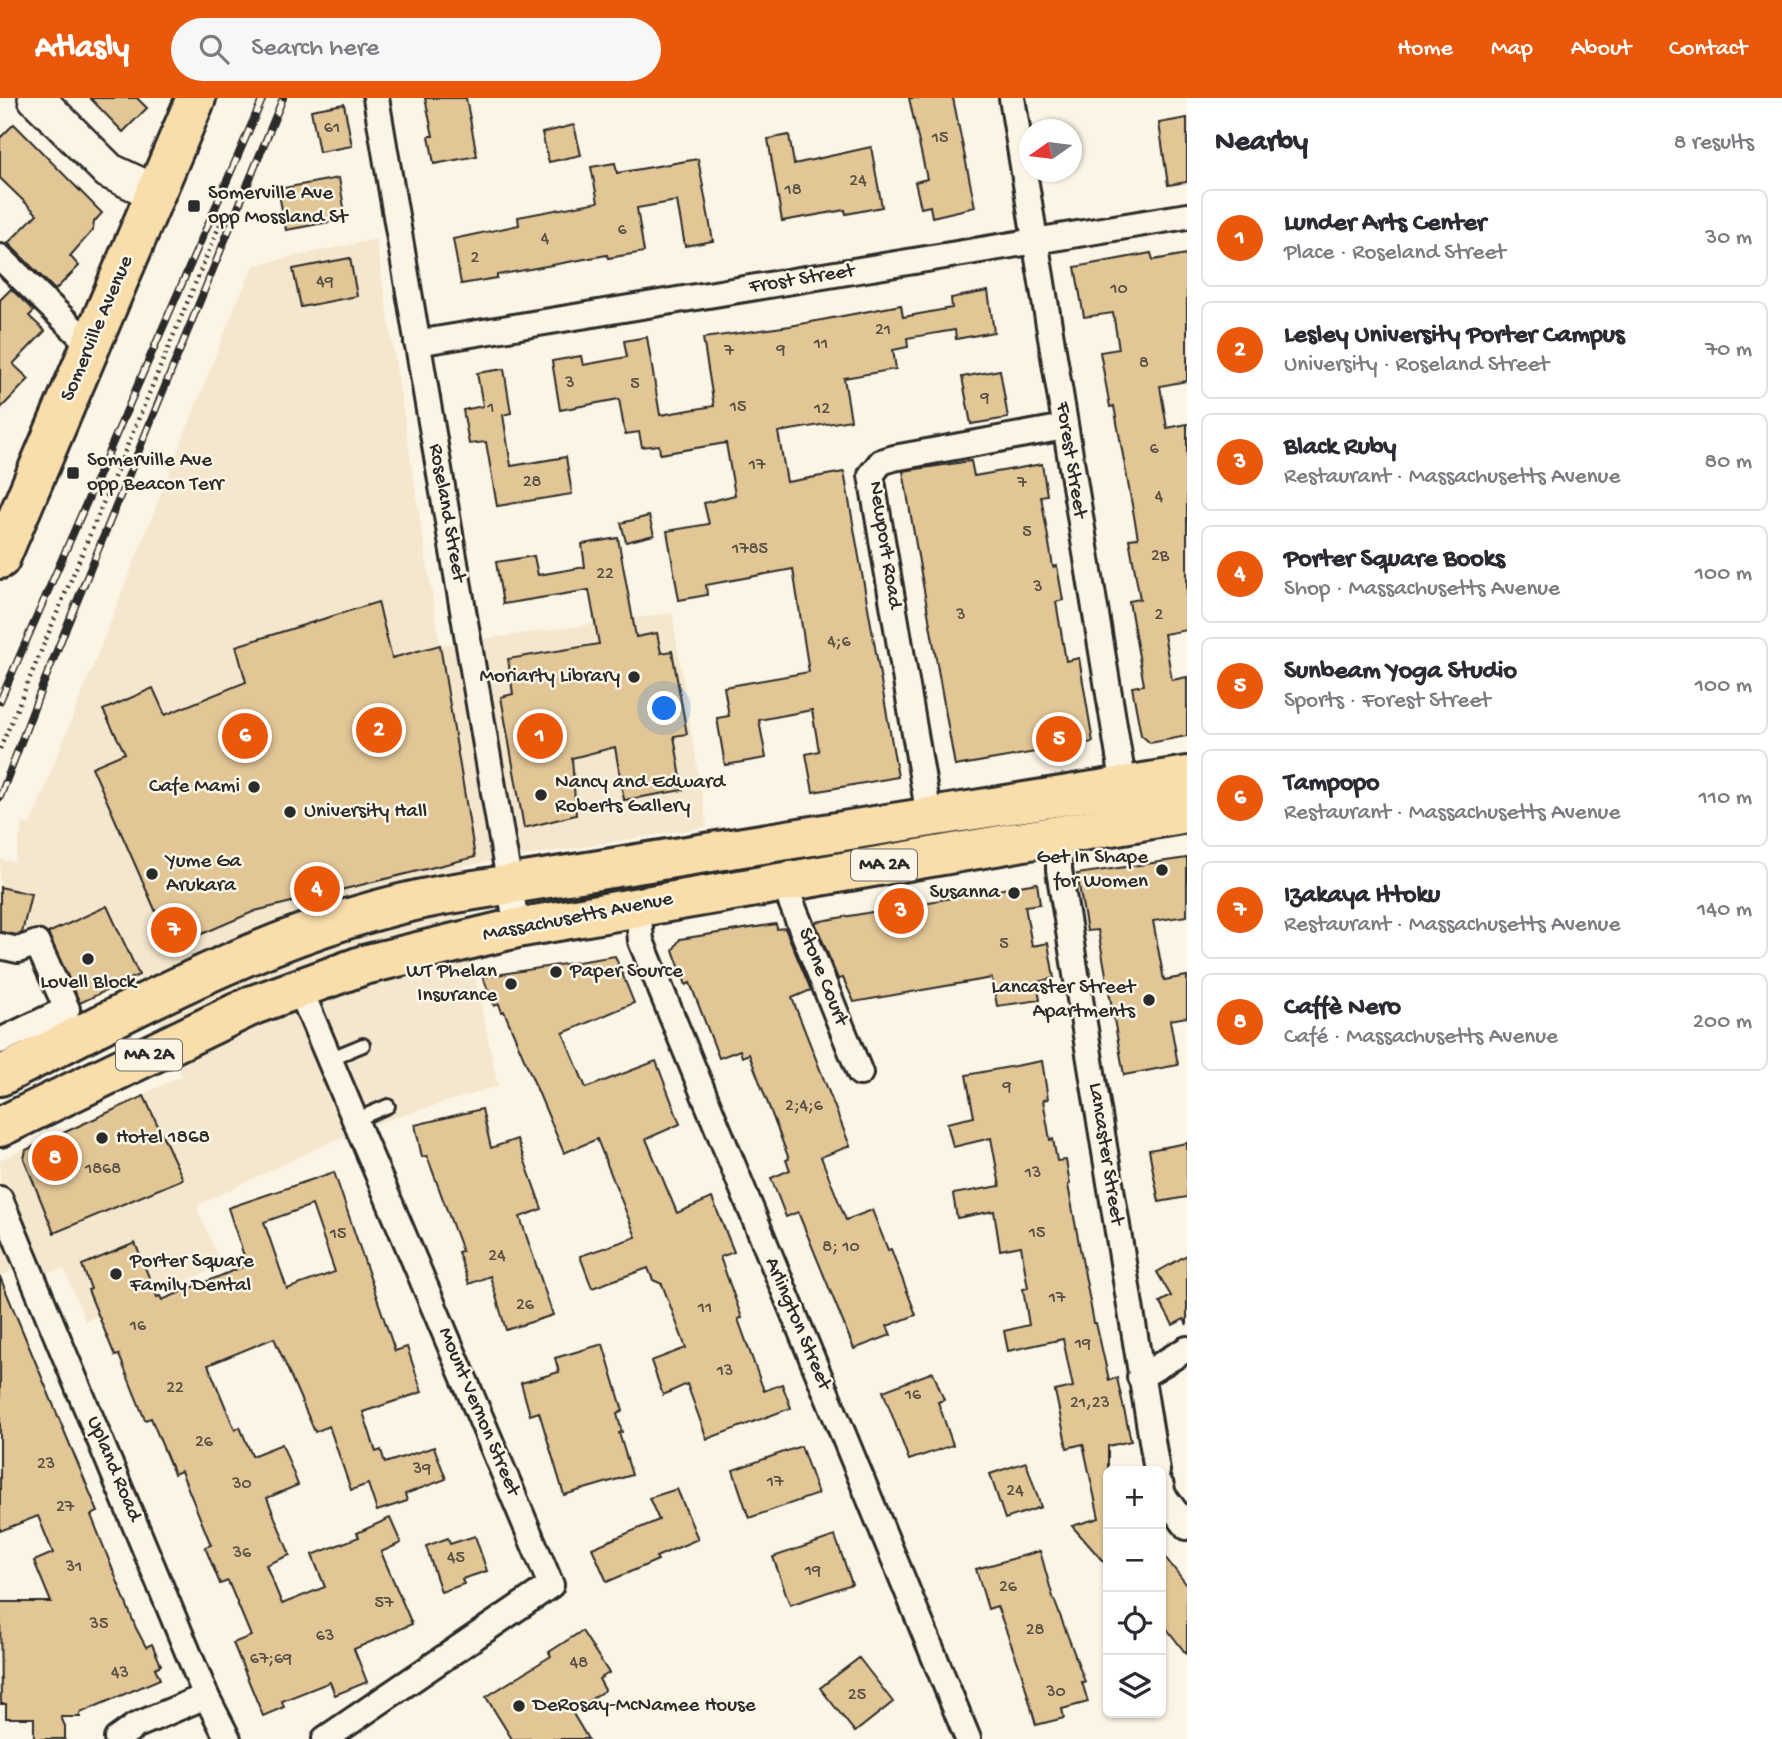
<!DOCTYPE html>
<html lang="en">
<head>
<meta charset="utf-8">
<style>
  :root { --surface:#fff; --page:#f7f7f7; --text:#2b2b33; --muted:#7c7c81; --line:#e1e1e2; --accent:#ea580c }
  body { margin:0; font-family:"Gochi Hand",sans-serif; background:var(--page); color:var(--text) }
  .controls { position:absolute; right:21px; bottom:21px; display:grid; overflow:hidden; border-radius:10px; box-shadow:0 2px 5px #0004 }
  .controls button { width:63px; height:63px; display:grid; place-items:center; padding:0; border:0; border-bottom:2px solid var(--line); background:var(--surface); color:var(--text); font:35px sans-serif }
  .compass { position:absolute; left:1019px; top:21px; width:63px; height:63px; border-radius:50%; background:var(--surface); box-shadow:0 2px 5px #0004; rotate:256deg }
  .you { position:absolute; left:665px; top:611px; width:24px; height:24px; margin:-18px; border:5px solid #fff; border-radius:50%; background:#1a73e8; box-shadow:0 0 0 10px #1a73e833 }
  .badge { display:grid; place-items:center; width:46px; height:46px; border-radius:50%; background:var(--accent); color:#fff; font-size:23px; font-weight:700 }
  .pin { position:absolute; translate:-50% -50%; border:4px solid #fff; box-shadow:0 2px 7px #0006 }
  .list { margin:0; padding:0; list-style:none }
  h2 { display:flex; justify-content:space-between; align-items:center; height:91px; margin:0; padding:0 28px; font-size:30px }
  h2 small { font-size:23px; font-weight:400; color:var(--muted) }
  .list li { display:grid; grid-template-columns:46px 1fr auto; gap:21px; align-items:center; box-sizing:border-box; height:98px; margin:0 14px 14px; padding:0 14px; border:2px solid var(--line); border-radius:10px }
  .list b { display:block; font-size:26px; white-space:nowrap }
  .list p { margin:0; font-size:23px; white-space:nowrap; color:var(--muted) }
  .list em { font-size:23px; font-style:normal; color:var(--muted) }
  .icon { flex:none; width:38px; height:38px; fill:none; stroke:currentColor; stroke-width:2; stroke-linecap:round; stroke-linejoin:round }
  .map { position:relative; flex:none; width:1187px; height:1641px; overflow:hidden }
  header { display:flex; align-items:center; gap:42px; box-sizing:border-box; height:98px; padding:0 35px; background:var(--accent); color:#fff }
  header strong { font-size:33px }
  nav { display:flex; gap:38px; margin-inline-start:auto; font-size:24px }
  .search { width:490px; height:63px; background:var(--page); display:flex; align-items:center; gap:18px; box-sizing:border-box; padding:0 24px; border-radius:38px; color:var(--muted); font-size:26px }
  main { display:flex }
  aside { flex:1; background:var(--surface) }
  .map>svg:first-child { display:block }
  .built { fill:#f4e7cd }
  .building { fill:#e2c696; stroke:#2b2b2b; stroke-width:2; fill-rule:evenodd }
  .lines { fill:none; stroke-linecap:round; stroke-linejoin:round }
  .lane-casing { stroke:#2b2b2b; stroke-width:18 }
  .street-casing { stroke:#2b2b2b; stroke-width:30 }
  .secondary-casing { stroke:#2b2b2b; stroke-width:40 }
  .primary-casing { stroke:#2b2b2b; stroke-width:44 }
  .path { stroke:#2b2b2b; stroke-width:4.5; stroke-dasharray:2 5; stroke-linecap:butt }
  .lane { stroke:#fcf5e5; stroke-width:12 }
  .street { stroke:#fcf5e5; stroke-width:24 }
  .secondary { stroke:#fcf5e5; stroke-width:35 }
  .primary { stroke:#f9deab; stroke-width:38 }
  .rail-casing { stroke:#2b2b2b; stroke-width:8 }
  .rail { stroke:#fcf5e5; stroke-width:5; stroke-dasharray:16; stroke-linecap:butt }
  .poi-dot { fill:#2b2b2b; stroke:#fcf5e5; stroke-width:2.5 }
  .labels { text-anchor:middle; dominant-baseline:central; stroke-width:5; stroke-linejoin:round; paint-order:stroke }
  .number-label { font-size:18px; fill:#595246 }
  .shield { fill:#fcf5e5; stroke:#6a6863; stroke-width:2 }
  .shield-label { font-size:19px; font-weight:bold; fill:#2b2b2b }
  .poi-label { font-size:21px; fill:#2b2b2b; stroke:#fcf5e5; text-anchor:start }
  .street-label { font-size:21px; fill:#2b2b2b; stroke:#fcf5e5 }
</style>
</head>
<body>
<header>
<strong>Atlasly</strong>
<div class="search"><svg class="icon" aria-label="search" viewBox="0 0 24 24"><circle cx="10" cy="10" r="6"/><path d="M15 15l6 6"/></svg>Search here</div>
<nav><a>Home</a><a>Map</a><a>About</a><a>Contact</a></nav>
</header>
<main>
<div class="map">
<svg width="1187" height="1641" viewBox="0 0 1187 1641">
  <rect width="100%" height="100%" fill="#fcf5e5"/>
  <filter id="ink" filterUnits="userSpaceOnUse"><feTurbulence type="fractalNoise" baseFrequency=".0143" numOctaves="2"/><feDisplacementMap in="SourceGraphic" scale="14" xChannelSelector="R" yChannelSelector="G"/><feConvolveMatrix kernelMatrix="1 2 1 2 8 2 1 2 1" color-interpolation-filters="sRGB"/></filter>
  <g filter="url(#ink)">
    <polygon class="built" points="376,141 440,547 672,515 707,729 463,768 475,877 498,988 381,1024 330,1044 198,1107 198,1113 222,1168 85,1223 64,1171 17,1182 14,1172 0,1178 0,1062 182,978 139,878 67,911 37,845 18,852 31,796 0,789 0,761 15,764 23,725 30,727 236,206 254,167"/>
    <g class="building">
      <polygon points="90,0 137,0 147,10 123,34"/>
      <polygon points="425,0 466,0 477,58 434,66 429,38 433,38"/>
      <polygon points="909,0 953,0 975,109 932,119 930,108 921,110 915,84 927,81"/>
      <polygon points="344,6 352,48 319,54 311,12"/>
      <polygon points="1187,20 1187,84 1168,87 1159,25"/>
      <polygon points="14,26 102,115 94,124 93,132 70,158 79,168 55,192 8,145 37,116 0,80 0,40"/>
      <polygon points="574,27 581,57 549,64 542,35"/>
      <polygon points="789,37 794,66 871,49 882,109 846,116 845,112 782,123 768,41"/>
      <polygon points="698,61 713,143 685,148 677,103 637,110 644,154 608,160 607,157 497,177 497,180 461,186 453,141 519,127 518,119 598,104 591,69 615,65 617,75"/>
      <polygon points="339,80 346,121 286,132 278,91"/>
      <polygon points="1151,155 1153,162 1187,156 1187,283 1160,288 1167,330 1187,326 1187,532 1164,536 1172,582 1187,579 1187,638 1150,645 1141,637 1132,589 1144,587 1129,503 1140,501 1129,441 1138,440 1114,308 1110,309 1100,254 1119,251 1113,215 1084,219 1075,169"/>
      <polygon points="350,160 357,198 301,209 293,171"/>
      <polygon points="11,191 34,213 29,218 45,233 13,266 29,281 0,311 0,202"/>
      <polygon points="988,193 994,234 956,241 955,232 907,240 908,249 893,252 896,271 844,280 851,322 778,334 787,384 844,374 898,679 813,694 806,656 819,653 812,612 759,622 766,660 725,667 717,620 729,618 724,589 809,574 793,471 706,487 707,497 679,502 667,433 709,426 704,405 735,397 726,345 660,356 659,347 642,349 639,334 625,336 619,301 560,312 552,263 581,258 583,267 627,259 624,243 647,239 660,317 714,308 703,240 790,228 901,207 903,219 952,210 951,200"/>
      <polygon points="504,271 511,315 503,317 511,368 566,359 572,396 497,408 486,344 469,346 463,312 483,308 477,275"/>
      <polygon points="1000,272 1008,320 971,326 962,279"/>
      <polygon points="971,363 974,378 1042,366 1047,397 1041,398 1053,469 1057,468 1063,502 1056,504 1066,563 1079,560 1093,644 955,668 903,373"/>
      <polygon points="649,418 654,437 626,444 621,425"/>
      <polygon points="618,440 636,539 657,535 661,555 672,553 687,636 674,638 683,692 624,702 615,649 572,660 576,717 524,730 501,599 513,596 508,561 599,546 589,492 503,506 496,464 534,458 538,477 585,469 582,446"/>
      <polygon points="378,504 392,560 440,547 475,759 255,813 179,846 167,839 92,669 125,655 103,612 153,590 165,617 246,584 236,548"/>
      <polygon points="1187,760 1187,818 1153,823 1164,882 1187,878 1187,919 1170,922 1178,967 1124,977 1098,832 1087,833 1077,776"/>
      <polygon points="1037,785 1040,806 1025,808 1032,848 1048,845 1054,880 1037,884 1040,902 997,908 992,880 854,904 843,880 838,881 815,824"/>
      <polygon points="0,789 31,796 22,835 17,837 0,834"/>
      <polygon points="107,808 139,877 80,905 48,835"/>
      <polygon points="776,826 777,831 785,830 811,892 792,900 850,1048 821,1059 846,1122 872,1112 888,1152 891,1151 916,1217 887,1228 891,1237 854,1251 798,1114 786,1119 771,1080 790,1072 786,1062 789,1061 749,956 742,959 740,952 719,960 690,885 686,887 673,852 680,841"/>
      <polygon points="615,858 634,905 563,935 586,990 656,963 680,1026 646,1041 677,1115 712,1100 734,1154 720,1159 742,1220 738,1221 764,1293 782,1286 791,1310 707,1341 687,1286 663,1297 651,1263 686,1250 662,1186 653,1182 648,1170 592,1190 580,1158 636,1139 597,1041 564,1055 504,913 502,914 499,906 494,908 483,879"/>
      <polygon points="1042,963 1048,1001 1043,1002 1050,1042 1053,1041 1057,1063 1066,1062 1070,1086 1068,1087 1094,1225 1096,1225 1109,1282 1117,1280 1131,1343 1108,1348 1108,1469 1072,1428 1099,1420 1083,1346 1067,1350 1055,1293 1073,1289 1063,1241 1008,1253 1004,1233 1029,1227 1023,1191 1028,1190 1021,1148 1000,1152 994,1113 957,1120 953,1096 1000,1088 991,1040 953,1049 947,1025 974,1019 966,977"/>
      <polygon points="144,998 183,1081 54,1135 24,1061 26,1052"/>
      <polygon points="482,1011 491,1050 517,1041 542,1111 520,1119 553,1217 506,1232 490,1178 469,1186 458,1154 462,1153 427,1058 422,1059 415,1027"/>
      <polygon points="1187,1045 1187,1099 1159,1104 1149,1052"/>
      <path d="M334 1074 395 1253 407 1249 422 1294 363 1314 376 1354 381 1352 385 1365 434 1349 446 1381 405 1396 407 1403 377 1413 368 1386 351 1392 329 1328 315 1334 274 1240 208 1267 235 1332 240 1329 252 1358 282 1346 298 1387 267 1400 290 1457 266 1467 282 1506 325 1489 312 1457 359 1439 357 1435 390 1420 401 1445 381 1454 412 1526 354 1551 367 1584 335 1597 330 1584 282 1603 284 1609 263 1618 233 1545 251 1538 228 1483 220 1486 205 1449 211 1447 181 1373 174 1376 151 1320 145 1322 119 1257 115 1258 88 1192 91 1191 82 1167 135 1145 157 1199 160 1198 162 1202 247 1167 228 1110ZM312 1107 335 1174 287 1191 264 1124Z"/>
      <polygon points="1187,1157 1187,1227 1184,1221 1173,1227 1160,1204 1171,1198 1157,1174"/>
      <polygon points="0,1179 98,1414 91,1417 136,1530 146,1549 152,1546 161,1567 155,1570 160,1581 80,1615 80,1619 61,1619 65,1628 65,1641 34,1641 34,1620 6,1620 6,1606 1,1606 0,1504 51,1504 34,1463 53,1455 38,1418 0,1433"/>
      <polygon points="603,1246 623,1313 617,1316 622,1334 619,1335 632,1377 564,1397 539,1314 530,1317 521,1285 559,1274 555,1260"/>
      <polygon points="933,1274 944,1302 938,1304 953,1347 909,1362 883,1293"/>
      <polygon points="801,1348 818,1396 749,1420 733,1372"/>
      <polygon points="1026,1364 1041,1409 1005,1421 990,1376"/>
      <polygon points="677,1391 698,1441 656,1459 658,1462 607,1484 592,1450 659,1422 649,1400"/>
      <polygon points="475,1438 487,1473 462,1481 464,1486 441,1494 426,1448 448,1440 450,1446"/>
      <polygon points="835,1438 852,1486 790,1507 773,1459"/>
      <polygon points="1040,1453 1052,1496 1085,1584 1082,1584 1088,1604 1062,1611 1064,1620 1036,1627 1021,1573 997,1508 988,1511 976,1471"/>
      <polygon points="1161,1454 1187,1487 1187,1557 1161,1523"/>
      <polygon points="582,1533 609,1575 599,1581 605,1592 572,1614 588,1641 512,1641 486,1599 551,1558 549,1554"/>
      <polygon points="859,1560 893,1604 855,1634 820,1590"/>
    </g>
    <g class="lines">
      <defs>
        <g id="lane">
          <polyline points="329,961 363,947"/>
          <polyline points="355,1022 388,1008"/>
        </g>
        <g id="street">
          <polyline points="376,0 517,830"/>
          <polyline points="1012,0 1126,701"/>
          <polyline points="0,159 91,248"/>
          <polyline points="417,245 1187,118"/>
          <polyline points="929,718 871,377 881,364 894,360 1065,329"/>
          <polyline points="1059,738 1059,772 1157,1373"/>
          <polyline points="783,784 860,975"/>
          <polyline points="638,808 641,843 968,1641"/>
          <polyline points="0,848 18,852 37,845 67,911 0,943"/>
          <polyline points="299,889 551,1487 325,1641"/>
          <polyline points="0,1101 206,1598 228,1641"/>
          <polyline points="1140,1279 1187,1251"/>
          <polyline points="1161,1388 1163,1397 1187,1429"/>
          <polyline points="117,1641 135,1628 206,1598"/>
        </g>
        <polyline id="secondary" points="36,0 109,73 156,95"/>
        <g id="primary">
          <polyline points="0,461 196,0"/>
          <path d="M0 978C143 906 284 826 443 797L1187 678"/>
          <polyline points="0,1029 253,907 364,867 517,830 1187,715"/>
        </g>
      </defs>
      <use href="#lane" class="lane-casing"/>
      <use href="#street" class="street-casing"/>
      <use href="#secondary" class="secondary-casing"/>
      <use href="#primary" class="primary-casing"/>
      <polyline class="path" points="0,651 221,124"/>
      <use href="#lane" class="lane"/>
      <use href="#street" class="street"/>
      <use href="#secondary" class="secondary"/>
      <use href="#primary" class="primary"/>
      <defs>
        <g id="rail">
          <polyline points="0,603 263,0"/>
          <polyline points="0,699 42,589 283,0"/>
        </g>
      </defs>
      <use href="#rail" class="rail-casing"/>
      <use href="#rail" class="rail"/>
    </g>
  </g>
  <g class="poi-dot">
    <rect x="187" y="101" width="14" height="14" rx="3.5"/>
    <rect x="66" y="368" width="14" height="14" rx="3.5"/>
    <circle cx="634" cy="579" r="7"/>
    <circle cx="254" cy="689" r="7"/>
    <circle cx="541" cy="697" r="7"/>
    <circle cx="290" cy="714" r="7"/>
    <circle cx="1162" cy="772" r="7"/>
    <circle cx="152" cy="776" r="7"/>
    <circle cx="1014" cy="795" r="7"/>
    <circle cx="88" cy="861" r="7"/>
    <circle cx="556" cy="874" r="7"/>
    <circle cx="511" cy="886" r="7"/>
    <circle cx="1149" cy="902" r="7"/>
    <circle cx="102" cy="1040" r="7"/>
    <circle cx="116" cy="1176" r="7"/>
    <circle cx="519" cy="1608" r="7"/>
  </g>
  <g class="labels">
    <g class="number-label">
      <text x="332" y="30">61</text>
      <text x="940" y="40">15</text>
      <text x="858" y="83">24</text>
      <text x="793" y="92">18</text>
      <text x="622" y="132">6</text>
      <text x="545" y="141">4</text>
      <text x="475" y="160">2</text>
      <text x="325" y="184">49</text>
      <text x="1119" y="191">10</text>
      <text x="883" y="232">21</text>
      <text x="821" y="246">11</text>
      <text x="781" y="252">9</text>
      <text x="729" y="253">7</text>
      <text x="1144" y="265">8</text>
      <text x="570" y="285">3</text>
      <text x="635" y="286">5</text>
      <text x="985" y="300">9</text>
      <text x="738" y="309">15</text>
      <text x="491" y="310">1</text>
      <text x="822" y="311">12</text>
      <text x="1154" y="351">6</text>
      <text x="757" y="367">17</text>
      <text x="532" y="384">28</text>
      <text x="1022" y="385">7</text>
      <text x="1159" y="399">4</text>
      <text x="1027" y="434">5</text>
      <text x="750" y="451">1785</text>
      <text x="1160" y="458">2B</text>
      <text x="605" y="476">22</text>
      <text x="1038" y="489">3</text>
      <text x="961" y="517">3</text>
      <text x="1159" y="517">2</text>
      <text x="839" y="544">4;6</text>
      <text x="1004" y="846">5</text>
      <text x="1007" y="989">9</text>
      <text x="804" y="1008">2;4;6</text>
      <text x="103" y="1071">1868</text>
      <text x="1033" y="1075">13</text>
      <text x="1037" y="1135">15</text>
      <text x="338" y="1136">15</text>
      <text x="841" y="1149">8; 10</text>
      <text x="497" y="1158">24</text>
      <text x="1057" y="1200">17</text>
      <text x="525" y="1207">26</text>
      <text x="705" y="1210">11</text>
      <text x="138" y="1228">16</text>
      <text x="1083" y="1246">19</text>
      <text x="725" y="1273">13</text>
      <text x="175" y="1290">22</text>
      <text x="913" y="1297">16</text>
      <text x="1090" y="1305">21,23</text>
      <text x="204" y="1344">26</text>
      <text x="46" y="1366">23</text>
      <text x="422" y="1371">39</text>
      <text x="775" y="1384">17</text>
      <text x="242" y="1386">30</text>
      <text x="1015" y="1393">24</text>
      <text x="65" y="1409">27</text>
      <text x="242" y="1455">36</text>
      <text x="456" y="1460">45</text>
      <text x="74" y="1469">31</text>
      <text x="813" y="1473">19</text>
      <text x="1008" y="1489">26</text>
      <text x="384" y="1505">57</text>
      <text x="99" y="1526">35</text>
      <text x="1035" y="1532">28</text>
      <text x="325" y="1538">63</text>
      <text x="271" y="1561">67;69</text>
      <text x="579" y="1565">48</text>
      <text x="120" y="1575">43</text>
      <text x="1056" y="1594">30</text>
      <text x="857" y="1597">25</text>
    </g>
    <g class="shield">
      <rect x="851" y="751.5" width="66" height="31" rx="5"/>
      <rect x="116" y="941.5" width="66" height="31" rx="5"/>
    </g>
    <g class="shield-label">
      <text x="884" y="767">MA 2A</text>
      <text x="149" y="957">MA 2A</text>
    </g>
    <g class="poi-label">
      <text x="208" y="96">Somerville Ave<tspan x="208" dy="24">opp Mossland St</tspan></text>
      <text x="87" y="363">Somerville Ave<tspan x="87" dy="24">opp Beacon Terr</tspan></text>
      <text x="620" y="579" text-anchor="end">Moriarty Library</text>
      <text x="555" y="685">Nancy and Edward<tspan x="555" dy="24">Roberts Gallery</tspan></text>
      <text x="240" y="689" text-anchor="end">Cafe Mami</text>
      <text x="304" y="714">University Hall</text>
      <text x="1148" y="760" text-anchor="end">Get In Shape<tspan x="1148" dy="24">for Women</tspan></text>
      <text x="166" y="764">Yume Ga<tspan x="166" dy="24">Arukara</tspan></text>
      <text x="1000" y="795" text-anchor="end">Susanna</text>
      <text x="497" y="874" text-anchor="end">WT Phelan<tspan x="497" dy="24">Insurance</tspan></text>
      <text x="570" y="874">Paper Source</text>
      <text x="88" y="885" text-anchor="middle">Lovell Block</text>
      <text x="1135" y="890" text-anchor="end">Lancaster Street<tspan x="1135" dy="24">Apartments</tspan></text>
      <text x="116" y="1040">Hotel 1868</text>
      <text x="130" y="1164">Porter Square<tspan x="130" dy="24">Family Dental</tspan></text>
      <text x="533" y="1608">DeRosay-McNamee House</text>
    </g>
    <g class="street-label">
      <text transform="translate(802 182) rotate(-9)">Frost Street</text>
      <text transform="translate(98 231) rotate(-67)">Somerville Avenue</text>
      <text transform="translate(1070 362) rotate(81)">Forest Street</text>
      <text transform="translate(446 415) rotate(80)">Roseland Street</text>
      <text transform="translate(884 447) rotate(81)">Newport Road</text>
      <text transform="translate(578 820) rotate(-11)">Massachusetts Avenue</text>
      <text transform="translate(822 879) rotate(68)">Stone Court</text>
      <text transform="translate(1105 1056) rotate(81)">Lancaster Street</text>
      <text transform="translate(797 1226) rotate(67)">Arlington Street</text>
      <text transform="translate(478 1314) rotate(67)">Mount Vernon Street</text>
      <text transform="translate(113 1371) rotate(67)">Upland Road</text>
    </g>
  </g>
</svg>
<div class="controls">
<button>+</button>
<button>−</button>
<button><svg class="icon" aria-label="locate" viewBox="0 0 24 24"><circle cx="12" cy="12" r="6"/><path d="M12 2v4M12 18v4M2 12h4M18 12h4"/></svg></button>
<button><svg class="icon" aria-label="layers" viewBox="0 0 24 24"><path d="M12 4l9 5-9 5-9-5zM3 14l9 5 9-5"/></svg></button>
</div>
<svg class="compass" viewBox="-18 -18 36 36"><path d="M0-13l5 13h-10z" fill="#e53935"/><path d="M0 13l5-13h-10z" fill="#7c7c81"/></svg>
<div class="you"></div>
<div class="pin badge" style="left:540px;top:638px">1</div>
<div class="pin badge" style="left:379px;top:632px">2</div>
<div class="pin badge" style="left:901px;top:813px">3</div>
<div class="pin badge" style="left:317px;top:791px">4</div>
<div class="pin badge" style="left:1059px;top:641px">5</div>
<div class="pin badge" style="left:245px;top:638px">6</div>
<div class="pin badge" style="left:174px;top:832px">7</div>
<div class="pin badge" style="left:55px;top:1060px">8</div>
</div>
<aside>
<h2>Nearby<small>8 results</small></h2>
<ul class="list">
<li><span class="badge">1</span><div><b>Lunder Arts Center</b><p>Place · Roseland Street</p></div><em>30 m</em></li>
<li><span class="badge">2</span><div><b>Lesley University Porter Campus</b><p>University · Roseland Street</p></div><em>70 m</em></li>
<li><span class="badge">3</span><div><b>Black Ruby</b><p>Restaurant · Massachusetts Avenue</p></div><em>80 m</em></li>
<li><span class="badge">4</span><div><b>Porter Square Books</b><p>Shop · Massachusetts Avenue</p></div><em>100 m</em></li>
<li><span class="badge">5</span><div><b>Sunbeam Yoga Studio</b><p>Sports · Forest Street</p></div><em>100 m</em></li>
<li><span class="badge">6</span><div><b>Tampopo</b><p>Restaurant · Massachusetts Avenue</p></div><em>110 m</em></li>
<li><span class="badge">7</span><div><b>Izakaya Ittoku</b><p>Restaurant · Massachusetts Avenue</p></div><em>140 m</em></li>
<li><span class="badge">8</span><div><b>Caffè Nero</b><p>Café · Massachusetts Avenue</p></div><em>200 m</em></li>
</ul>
</aside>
</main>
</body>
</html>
